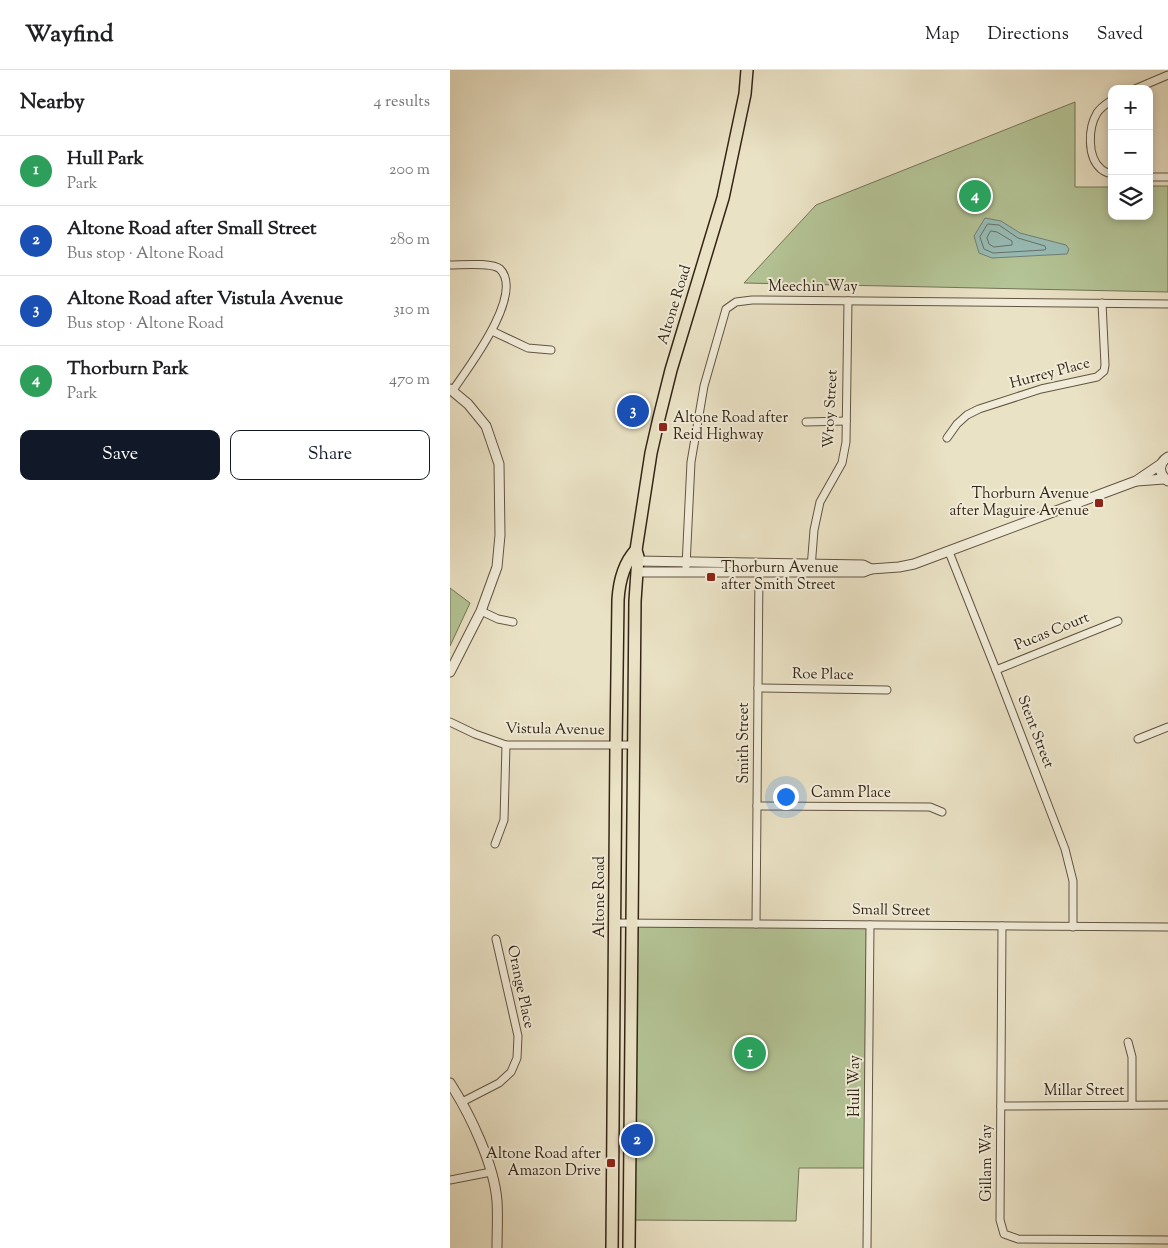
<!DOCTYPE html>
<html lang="en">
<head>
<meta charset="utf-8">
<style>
  :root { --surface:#fff; --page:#f6f6f6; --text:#202124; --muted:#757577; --line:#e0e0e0; --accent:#111827 }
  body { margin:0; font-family:"Sorts Mill Goudy",serif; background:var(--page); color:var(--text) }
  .controls { position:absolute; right:15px; top:15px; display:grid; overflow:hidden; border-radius:10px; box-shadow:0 2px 8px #0003 }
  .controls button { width:45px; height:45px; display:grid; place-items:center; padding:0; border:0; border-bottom:1px solid var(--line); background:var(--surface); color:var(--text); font:25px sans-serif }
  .you { position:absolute; left:335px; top:726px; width:18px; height:18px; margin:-12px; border:4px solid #fff; border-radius:50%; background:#1a73e8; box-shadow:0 0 0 8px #1a73e833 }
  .badge { display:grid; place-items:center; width:32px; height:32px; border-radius:50%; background:var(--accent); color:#fff; font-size:16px; font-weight:700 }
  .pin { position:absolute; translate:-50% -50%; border:2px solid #fff; box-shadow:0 1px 5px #0006 }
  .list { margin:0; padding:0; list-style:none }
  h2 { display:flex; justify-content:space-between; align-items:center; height:65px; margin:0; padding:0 20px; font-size:21px }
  h2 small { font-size:16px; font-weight:400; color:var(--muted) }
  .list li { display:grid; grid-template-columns:32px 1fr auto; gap:15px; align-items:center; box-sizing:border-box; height:70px; padding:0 20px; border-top:1px solid var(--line) }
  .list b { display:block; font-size:19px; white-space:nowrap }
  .list p { margin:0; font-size:16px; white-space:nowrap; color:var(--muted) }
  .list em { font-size:16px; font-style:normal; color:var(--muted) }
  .actions { display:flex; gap:10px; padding:15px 20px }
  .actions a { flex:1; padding:11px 0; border:1px solid var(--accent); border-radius:10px; text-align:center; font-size:18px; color:var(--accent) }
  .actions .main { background:var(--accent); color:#fff }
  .icon { flex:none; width:28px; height:28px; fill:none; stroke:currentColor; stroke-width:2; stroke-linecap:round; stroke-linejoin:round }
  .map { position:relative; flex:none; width:718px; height:1178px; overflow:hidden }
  header { display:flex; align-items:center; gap:30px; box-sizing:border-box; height:70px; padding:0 25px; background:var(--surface); border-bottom:1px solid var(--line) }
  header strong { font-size:24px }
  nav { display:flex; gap:28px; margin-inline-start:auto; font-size:18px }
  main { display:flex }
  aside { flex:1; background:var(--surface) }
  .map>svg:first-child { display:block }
  .green { fill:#b4c496; stroke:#747456 }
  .water { fill:#98bdb7; stroke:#708077 }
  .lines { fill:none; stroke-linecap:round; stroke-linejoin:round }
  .shore { stroke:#667167; stroke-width:1 }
  .minor-casing { stroke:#625442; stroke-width:9 }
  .tertiary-casing { stroke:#625442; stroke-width:11 }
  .primary-casing { stroke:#342517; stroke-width:14 }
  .minor { stroke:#f1ecd9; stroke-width:7 }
  .tertiary { stroke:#f1ecd9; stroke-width:9 }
  .primary { stroke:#eae2c5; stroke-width:11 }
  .poi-dot { fill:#8f2418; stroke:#f1ecd9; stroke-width:2 }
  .labels { text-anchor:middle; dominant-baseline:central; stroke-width:4; stroke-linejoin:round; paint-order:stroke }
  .street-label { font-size:15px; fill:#342517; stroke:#f1ecd9 }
  .poi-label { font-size:15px; fill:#342517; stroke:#f1ecd9; text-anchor:start }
</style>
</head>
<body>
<header>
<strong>Wayfind</strong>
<nav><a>Map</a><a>Directions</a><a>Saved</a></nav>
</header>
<main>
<aside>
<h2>Nearby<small>4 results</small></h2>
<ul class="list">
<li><span class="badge" style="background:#2e9e5b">1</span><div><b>Hull Park</b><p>Park</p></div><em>200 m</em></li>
<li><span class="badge" style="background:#1a4fb4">2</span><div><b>Altone Road after Small Street</b><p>Bus stop · Altone Road</p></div><em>280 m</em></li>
<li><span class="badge" style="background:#1a4fb4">3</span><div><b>Altone Road after Vistula Avenue</b><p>Bus stop · Altone Road</p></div><em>310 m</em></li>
<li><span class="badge" style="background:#2e9e5b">4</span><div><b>Thorburn Park</b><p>Park</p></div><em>470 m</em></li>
</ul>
<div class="actions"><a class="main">Save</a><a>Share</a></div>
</aside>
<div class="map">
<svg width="718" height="1178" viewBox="0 0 718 1178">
  <rect width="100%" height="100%" fill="#eae2c5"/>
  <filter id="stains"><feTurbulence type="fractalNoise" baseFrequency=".004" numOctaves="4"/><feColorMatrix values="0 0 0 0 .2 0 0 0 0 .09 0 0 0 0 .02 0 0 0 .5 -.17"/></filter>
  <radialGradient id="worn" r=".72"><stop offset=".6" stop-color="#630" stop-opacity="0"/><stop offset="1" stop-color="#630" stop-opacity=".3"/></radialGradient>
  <g class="green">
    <polygon points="625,32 625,117 662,117 662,146 699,146 699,116 718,116 718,222 294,213 366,135"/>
    <polygon points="0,518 20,533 0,576"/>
    <polygon points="181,853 420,855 419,1098 349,1098 346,1151 179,1150"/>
  </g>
  <polygon class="water" points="535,148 551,151 570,163 616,175 619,179 617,184 542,188 529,183 524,166"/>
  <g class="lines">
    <g class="shore">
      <polygon points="538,154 549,155 568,168 595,176 596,179 594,180 543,183 534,179 530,167"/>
      <polygon points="541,161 547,162 562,171 562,175 544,177 539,174 537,168"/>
    </g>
    <defs>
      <g id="minor">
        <polyline points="685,19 718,5"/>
        <path d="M662 30C656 34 651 37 647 43 638 58 637 87 651 99 654 102 658 103 662 104"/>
        <polyline points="699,107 718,107"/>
        <path d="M0 195C11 195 42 192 50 199 75 224 18 298 3 320"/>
        <polyline points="42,261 78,278 101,280"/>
        <polyline points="356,352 396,351"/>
        <polyline points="497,368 507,354 517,345 529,339 591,319 647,307 654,301 655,295 652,233"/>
        <polyline points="499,482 546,600 615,779 623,811 623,857"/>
        <polyline points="236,496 241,392 254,316 276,239 286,232 302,230 718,234"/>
        <polyline points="361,498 364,460 370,432 392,393 396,372 398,231"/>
        <polyline points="31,541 48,549 63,552"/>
        <polyline points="546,600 668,551"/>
        <polyline points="308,618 437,620"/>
        <polyline points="0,652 25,664 56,675 184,675"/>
        <polyline points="688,669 718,657"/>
        <polyline points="307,736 480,737 492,742"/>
        <polyline points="45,774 54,750 56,675"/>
        <polyline points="164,853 718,857"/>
        <polyline points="306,854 309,499"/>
        <polyline points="552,856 550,1150 554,1164 568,1169 718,1170"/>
        <polyline points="678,972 682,987 682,1035"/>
        <polyline points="12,1032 49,1013 61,1002 67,988 68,966 46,869"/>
        <polyline points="551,1036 718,1035"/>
        <polyline points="0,1110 41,1102"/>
        <polyline points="417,1178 420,855"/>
      </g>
      <g id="tertiary">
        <polyline points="0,319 18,334 36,356 49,394 50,465 47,497 31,541 0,602"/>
        <path d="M718 387C708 393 708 404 718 411"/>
        <polyline points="687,411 714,409"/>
        <polyline points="188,491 413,495 421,499"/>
        <polyline points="187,502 413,502 421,499 449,497 464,494 686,411 711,394"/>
        <path d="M0 1013C20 1044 44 1094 47 1131 48 1147 47 1163 47 1178"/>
      </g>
      <g id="primary">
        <path d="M162 1178 166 675 168 530C169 513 174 493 186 480"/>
        <polyline points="179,1178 185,531 188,487 186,480 201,383 209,348 221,300 273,128 295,24 297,0"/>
      </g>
    </defs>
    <use href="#minor" class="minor-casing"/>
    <use href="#tertiary" class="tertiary-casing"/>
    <use href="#primary" class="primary-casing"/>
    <use href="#minor" class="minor"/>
    <use href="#tertiary" class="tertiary"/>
    <use href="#primary" class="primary"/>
  </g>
  <g class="poi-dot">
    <rect x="208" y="352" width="10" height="10" rx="2.5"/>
    <rect x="644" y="428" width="10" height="10" rx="2.5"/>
    <rect x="256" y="502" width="10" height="10" rx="2.5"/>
    <rect x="156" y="1088" width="10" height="10" rx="2.5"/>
  </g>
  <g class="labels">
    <g class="street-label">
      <text x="363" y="217">Meechin Way</text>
      <text transform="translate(225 235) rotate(-73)">Altone Road</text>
      <text transform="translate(600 304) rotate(-15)">Hurrey Place</text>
      <text transform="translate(381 339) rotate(-87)">Wroy Street</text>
      <text transform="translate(602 562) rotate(-22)">Pucas Court</text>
      <text transform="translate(373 605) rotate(1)">Roe Place</text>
      <text transform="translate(105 660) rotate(1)">Vistula Avenue</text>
      <text transform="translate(585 662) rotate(69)">Stent Street</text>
      <text transform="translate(294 673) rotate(-90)">Smith Street</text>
      <text x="401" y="723">Camm Place</text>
      <text transform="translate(150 827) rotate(-90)">Altone Road</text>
      <text transform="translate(441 841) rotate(1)">Small Street</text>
      <text transform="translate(70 917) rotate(78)">Orange Place</text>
      <text transform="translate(405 1016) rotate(-90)">Hull Way</text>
      <text x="634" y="1021">Millar Street</text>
      <text transform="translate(537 1093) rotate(-90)">Gillam Way</text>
    </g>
    <g class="poi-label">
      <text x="223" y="348">Altone Road after<tspan x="223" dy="17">Reid Highway</tspan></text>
      <text x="639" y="424" text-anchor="end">Thorburn Avenue<tspan x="639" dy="17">after Maguire Avenue</tspan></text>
      <text x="271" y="498">Thorburn Avenue<tspan x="271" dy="17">after Smith Street</tspan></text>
      <text x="151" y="1084" text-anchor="end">Altone Road after<tspan x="151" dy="17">Amazon Drive</tspan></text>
    </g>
  </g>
  <rect width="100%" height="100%" filter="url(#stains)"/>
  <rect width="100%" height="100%" fill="url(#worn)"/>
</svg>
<div class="controls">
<button>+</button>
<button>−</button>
<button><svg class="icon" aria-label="layers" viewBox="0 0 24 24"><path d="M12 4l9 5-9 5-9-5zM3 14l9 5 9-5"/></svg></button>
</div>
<div class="you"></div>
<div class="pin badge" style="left:300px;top:983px;background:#2e9e5b">1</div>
<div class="pin badge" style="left:187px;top:1070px;background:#1a4fb4">2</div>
<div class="pin badge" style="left:183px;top:341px;background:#1a4fb4">3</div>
<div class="pin badge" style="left:525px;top:126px;background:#2e9e5b">4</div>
</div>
</main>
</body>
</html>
